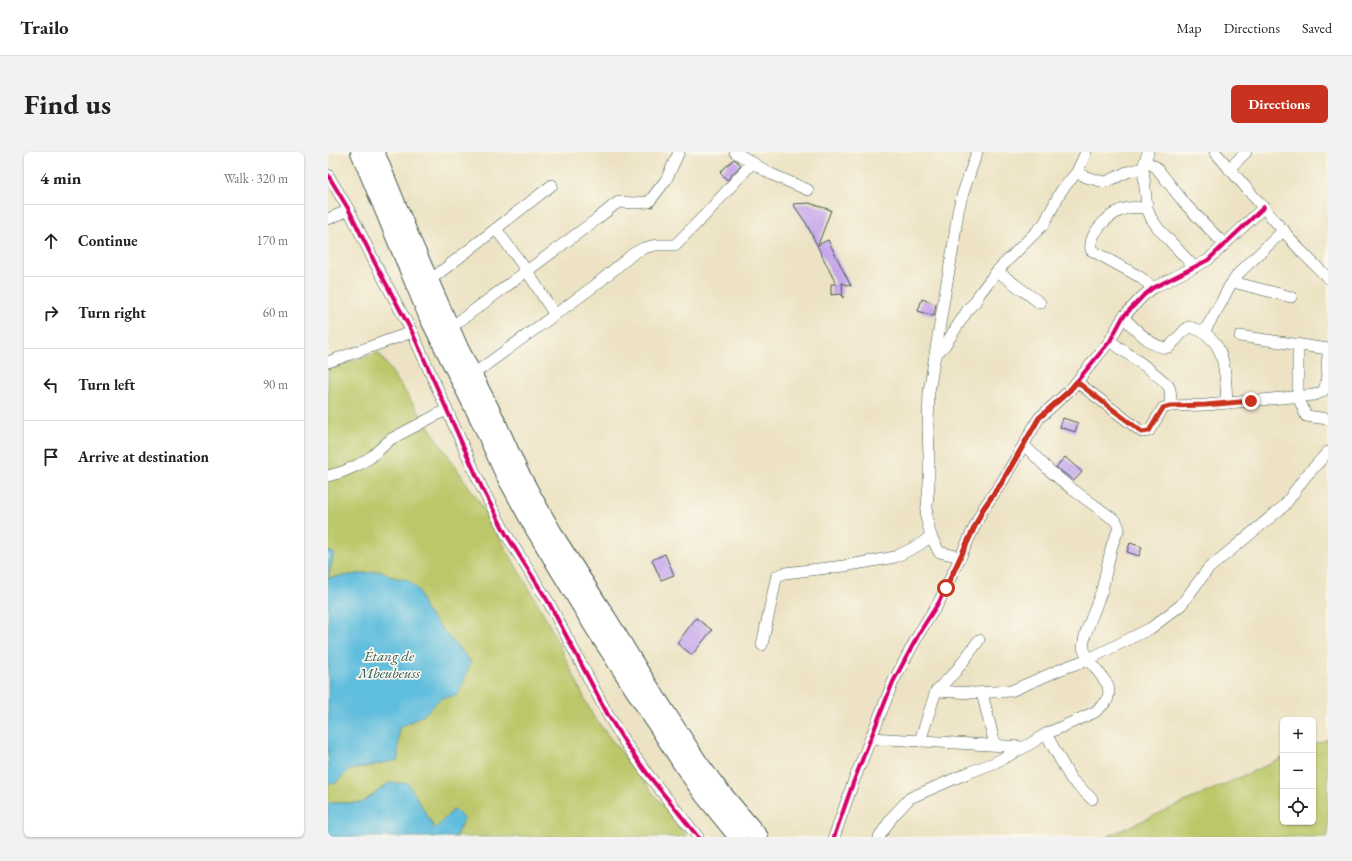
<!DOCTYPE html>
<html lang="en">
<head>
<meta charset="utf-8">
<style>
  :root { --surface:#fff; --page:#f2f2f2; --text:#202124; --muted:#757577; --line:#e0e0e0; --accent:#c8321e }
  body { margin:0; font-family:"EB Garamond",serif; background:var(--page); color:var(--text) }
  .controls { position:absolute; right:12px; bottom:12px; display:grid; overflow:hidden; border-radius:6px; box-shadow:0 1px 3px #0004 }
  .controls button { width:36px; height:36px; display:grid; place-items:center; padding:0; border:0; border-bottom:1px solid var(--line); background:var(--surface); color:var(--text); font:20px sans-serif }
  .stop { position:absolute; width:12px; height:12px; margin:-9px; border:3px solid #c8321e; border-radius:50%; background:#fff }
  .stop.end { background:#c8321e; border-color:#fff; box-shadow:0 1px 4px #0008 }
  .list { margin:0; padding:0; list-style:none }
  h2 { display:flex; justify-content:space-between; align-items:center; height:52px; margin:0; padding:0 16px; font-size:17px }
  h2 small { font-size:13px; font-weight:400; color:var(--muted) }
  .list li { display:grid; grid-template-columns:26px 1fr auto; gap:12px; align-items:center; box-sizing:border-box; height:72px; padding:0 16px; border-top:1px solid var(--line) }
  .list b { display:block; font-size:15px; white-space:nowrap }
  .list em { font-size:13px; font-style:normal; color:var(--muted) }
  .icon { flex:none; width:22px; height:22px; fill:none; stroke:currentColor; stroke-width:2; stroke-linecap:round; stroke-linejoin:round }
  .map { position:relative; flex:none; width:1000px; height:685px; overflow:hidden; border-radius:6px }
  header { display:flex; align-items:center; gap:24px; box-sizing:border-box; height:56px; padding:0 20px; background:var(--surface); border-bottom:1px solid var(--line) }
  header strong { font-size:19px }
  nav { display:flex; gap:22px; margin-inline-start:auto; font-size:14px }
  .intro { display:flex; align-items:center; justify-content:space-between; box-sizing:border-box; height:96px; padding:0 24px }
  h1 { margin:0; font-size:28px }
  .button { padding:10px 18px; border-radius:6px; background:var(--accent); color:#fff; font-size:14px; font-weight:700 }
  main { display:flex; gap:24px; padding:0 24px }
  aside { flex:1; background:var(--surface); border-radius:6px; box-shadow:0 1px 3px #0004 }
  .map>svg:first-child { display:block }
  .green { fill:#bbc769; stroke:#6d824e }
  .water { fill:#5fbddd; stroke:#3f7d88 }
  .building { fill:#c4a4eb }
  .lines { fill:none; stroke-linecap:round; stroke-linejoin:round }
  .minor-casing { stroke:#3e564a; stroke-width:12 }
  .trunk-casing { stroke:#3e564a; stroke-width:20 }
  .minor { stroke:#fff; stroke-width:11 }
  .trunk { stroke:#fff; stroke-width:18 }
  .cycleway-casing { stroke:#fbf7ec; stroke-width:6 }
  .cycleway { stroke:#d6006c; stroke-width:4 }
  .route { stroke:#c8321e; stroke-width:5 }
  .labels { text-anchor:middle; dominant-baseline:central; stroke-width:3.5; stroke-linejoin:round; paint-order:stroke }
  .water-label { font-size:15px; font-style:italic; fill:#2f5d5e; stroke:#fbf7ec }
</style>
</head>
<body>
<header>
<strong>Trailo</strong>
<nav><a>Map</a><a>Directions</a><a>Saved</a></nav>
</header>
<div class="intro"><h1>Find us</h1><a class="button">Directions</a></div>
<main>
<aside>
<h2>4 min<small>Walk · 320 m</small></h2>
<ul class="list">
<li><svg class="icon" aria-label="ahead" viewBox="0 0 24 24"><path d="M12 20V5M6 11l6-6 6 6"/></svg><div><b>Continue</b></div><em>170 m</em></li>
<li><svg class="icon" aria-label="right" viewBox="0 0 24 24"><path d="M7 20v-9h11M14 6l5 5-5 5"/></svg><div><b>Turn right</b></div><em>60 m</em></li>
<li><svg class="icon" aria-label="left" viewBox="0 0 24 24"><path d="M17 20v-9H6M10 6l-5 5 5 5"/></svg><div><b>Turn left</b></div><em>90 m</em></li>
<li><svg class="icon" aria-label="arrive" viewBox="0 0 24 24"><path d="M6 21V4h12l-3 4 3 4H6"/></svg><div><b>Arrive at destination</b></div></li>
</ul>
</aside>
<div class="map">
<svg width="1000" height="685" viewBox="0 0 1000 685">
  <rect width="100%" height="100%" fill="#fbf7ec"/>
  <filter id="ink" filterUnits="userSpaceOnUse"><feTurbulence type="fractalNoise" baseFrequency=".025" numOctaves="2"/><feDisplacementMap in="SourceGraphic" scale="8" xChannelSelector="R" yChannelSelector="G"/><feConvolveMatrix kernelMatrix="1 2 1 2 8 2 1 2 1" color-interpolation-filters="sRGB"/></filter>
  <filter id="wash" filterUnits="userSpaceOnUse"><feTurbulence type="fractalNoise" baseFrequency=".012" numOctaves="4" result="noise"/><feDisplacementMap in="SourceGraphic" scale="16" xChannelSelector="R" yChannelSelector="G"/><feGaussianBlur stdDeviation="0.9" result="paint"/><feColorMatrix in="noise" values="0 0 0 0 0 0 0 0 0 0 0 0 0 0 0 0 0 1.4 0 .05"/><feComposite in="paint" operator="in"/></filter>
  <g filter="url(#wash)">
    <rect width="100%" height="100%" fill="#ede3c4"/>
    <g class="green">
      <polygon points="51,201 150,348 218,466 265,564 359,685 127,685 136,667 107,677 61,631 34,651 0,651 0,632 8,631 21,618 52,612 70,575 97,562 113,546 130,543 143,510 97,458 90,438 80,428 64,425 54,419 0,426 6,401 0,399 0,217"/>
      <polygon points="1000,587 1000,685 778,685 955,606 955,670 985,670 985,593"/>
    </g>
    <g class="water">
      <polygon points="0,399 6,401 0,426 54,419 64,425 80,428 90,438 97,458 143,510 130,543 113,546 97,562 71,576 70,608 21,618 8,631 0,632"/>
      <polygon points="61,631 80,631 107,677 126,657 136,667 127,685 0,685 0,651 34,651"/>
    </g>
    <g id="blocks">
      <g class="building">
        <polygon points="406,7 413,13 399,28 392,20"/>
        <polygon points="481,51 503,58 490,93 500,88 523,134 514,131 515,146 513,142 503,143 503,132 508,132 478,71 465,52"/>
        <polygon points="594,147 608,152 606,164 590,159"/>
        <polygon points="735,266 750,271 747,280 732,275"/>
        <polygon points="737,305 754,320 746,329 728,315"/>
        <polygon points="802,391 814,395 811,404 799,400"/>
        <polygon points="337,402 346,423 333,428 324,408"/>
        <polygon points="368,466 384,478 364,503 349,491"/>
      </g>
    </g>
  </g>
  <g filter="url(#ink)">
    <use href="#blocks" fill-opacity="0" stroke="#3e564a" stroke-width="1"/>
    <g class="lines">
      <defs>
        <g id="minor">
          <polyline points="407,0 443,22 480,38"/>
          <polyline points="820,0 815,16 819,56 823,66 830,76 866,115"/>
          <polyline points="887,0 973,99 1000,126"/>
          <polyline points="817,9 828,15 858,53 896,92"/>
          <polyline points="901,17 918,0"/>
          <polyline points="749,20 758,25 776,30 780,29 799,20 815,16"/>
          <polyline points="0,23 21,58 47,111 84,180 154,336 178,382 196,411 221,451 280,563 298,592 321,624 370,685"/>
          <path d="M819 56C813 56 806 55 800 56 784 59 760 80 763 98L812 125 825 136"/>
          <polyline points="0,67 21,58"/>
          <polyline points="168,77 199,119 227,163"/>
          <polyline points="669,119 712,151"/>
          <polyline points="101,129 224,33"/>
          <polyline points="905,130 963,145"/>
          <path d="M795 165C806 175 826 199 841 195L858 177 861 175C899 183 897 220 899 251"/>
          <polyline points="122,176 269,67 286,53 291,50 306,51 321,50 338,28 351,0"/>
          <polyline points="876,180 893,151 901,135 911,121 956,78"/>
          <polyline points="912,184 1000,197"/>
          <path d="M782 189C793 197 836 226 841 235 844 241 842 248 842 254"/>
          <polyline points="970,192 970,244 978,264 1000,267"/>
          <polyline points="607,203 617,193 641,156 647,150 652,141 669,119 716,72 733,39 749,20 758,0"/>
          <polyline points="0,210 84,180"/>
          <polyline points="144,223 265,135 306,101 316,96 328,93 347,93 377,63 424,11"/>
          <path d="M749 230 814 280 821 279 835 256 842 254 878 253 986 243C989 242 992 241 995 239 1000 233 999 212 1000 203"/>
          <polyline points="0,324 14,320 30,313 43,305 63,287 118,258"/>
          <polyline points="633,405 611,400 603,384 598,365 601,332 601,303 600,274 601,240 616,147 625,96 630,59 634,44 649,0"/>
          <polyline points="434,493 448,427 449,424 457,421 516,414 567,405 591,393 603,384"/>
          <polyline points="608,539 646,541 683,539 736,516 761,507 823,476 853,453 880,417 956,354 977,325 1000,300"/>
          <polyline points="654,541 667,593"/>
          <polyline points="718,582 743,627 764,647"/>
          <polyline points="543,586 695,595"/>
          <polyline points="592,589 608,539 628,519 651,488"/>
          <polyline points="506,685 525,631 565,530 593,478 611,450 655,357 674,330 711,266 741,239 782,189 795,165 815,144 825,136 880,108 936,55"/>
          <polyline points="551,685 565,664 582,646 642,620 666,611 697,595 718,582 767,560 779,549 781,541 780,533 761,507 755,496 757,483 774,438 784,393 791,376 788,369 744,337 722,319 696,293"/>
        </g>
        <g id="trunk">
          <polyline points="32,0 100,164 153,270 176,321 206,376 266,475 357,616 376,643 410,685"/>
          <polyline points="47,0 81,83 131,196 166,265 190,318 209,353 229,388 279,466 313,522 370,610 388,634 431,685"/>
        </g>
      </defs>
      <use href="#minor" class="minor-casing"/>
      <use href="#trunk" class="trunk-casing"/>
      <use href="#minor" class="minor"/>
      <use href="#trunk" class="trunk"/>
      <defs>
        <g id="cycleway">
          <polyline points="0,23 21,58 47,111 84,180 154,336 178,382 196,411 221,451 280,563 298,592 321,624 370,685"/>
          <polyline points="506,685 525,631 565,530 593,478 611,450 655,357 674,330 711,266 741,239 782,189 795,165 815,144 825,136 880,108 936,55"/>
        </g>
      </defs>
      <use href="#cycleway" class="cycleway-casing"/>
      <use href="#cycleway" class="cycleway"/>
    </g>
  </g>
  <g class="lines" filter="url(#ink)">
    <polyline class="route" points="618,436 655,357 674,330 711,266 741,239 749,230 814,280 821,279 835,256 842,254 878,253 923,249"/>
  </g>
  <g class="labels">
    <g class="water-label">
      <text x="61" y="503">Étang de<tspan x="61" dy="17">Mbeubeuss</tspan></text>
    </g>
  </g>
</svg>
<div class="controls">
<button>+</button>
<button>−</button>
<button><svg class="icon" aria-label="locate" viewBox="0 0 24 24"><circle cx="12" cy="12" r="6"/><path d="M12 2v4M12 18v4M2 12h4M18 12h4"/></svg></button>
</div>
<div class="stop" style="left:618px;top:436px"></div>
<div class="stop end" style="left:923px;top:249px"></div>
</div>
</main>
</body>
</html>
